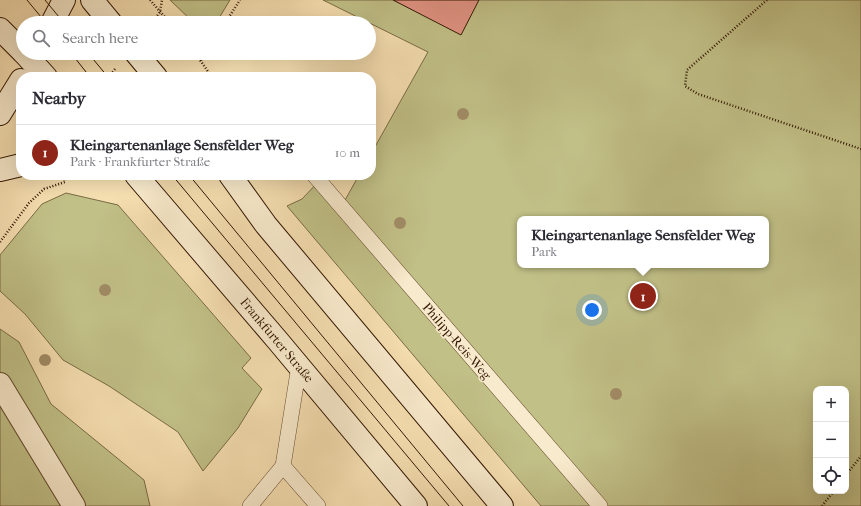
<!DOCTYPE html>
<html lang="en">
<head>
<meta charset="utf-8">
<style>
  :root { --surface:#fff; --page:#f7f7f7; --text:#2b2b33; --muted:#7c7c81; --line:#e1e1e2; --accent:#8f2418 }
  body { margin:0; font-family:"IM FELL French Canon",serif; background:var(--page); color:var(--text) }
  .controls { position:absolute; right:12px; bottom:12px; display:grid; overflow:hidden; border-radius:8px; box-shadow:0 4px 16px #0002 }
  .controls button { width:36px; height:36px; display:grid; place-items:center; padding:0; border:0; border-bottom:1px solid var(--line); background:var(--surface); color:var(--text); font:20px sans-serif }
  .you { position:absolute; left:592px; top:310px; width:14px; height:14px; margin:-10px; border:3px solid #fff; border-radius:50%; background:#1a73e8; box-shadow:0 0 0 6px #1a73e833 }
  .badge { display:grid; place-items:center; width:26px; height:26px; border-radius:50%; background:var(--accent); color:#fff; font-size:13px; font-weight:700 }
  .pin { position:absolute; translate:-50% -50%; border:2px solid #fff; box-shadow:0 1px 4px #0006 }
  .popup { position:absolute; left:517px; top:216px; width:252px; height:52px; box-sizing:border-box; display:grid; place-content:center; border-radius:8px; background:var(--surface); filter:drop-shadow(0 1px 3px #0005); font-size:13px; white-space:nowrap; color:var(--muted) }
  .popup b { font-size:15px; color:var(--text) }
  .popup::after { content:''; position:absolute; left:50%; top:100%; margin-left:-8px; border:8px solid transparent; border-top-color:var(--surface) }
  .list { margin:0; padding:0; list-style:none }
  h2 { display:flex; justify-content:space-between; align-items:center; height:52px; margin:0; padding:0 16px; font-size:17px }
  h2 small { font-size:13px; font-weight:400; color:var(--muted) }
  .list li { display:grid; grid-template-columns:26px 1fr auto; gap:12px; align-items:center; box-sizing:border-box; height:56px; padding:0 16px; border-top:1px solid var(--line) }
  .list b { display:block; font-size:15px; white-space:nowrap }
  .list p { margin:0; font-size:13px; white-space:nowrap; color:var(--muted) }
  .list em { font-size:13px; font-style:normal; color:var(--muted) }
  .icon { flex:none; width:22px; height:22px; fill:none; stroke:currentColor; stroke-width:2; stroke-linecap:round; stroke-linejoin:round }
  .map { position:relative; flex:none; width:861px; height:506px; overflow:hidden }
  .search { position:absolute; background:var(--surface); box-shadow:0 4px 16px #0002; left:16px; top:16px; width:360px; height:44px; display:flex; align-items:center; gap:10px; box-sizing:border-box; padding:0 14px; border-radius:22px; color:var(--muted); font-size:15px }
  .panel { position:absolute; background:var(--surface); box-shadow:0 4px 16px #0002; left:16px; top:72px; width:360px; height:108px; border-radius:16px }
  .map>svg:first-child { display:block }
  .green { fill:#c1c087; stroke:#7a6b44; fill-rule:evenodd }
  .building { fill:#e19383; stroke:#321601 }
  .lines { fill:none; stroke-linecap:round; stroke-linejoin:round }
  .lane-casing { stroke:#63482d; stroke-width:16 }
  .street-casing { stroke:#63482d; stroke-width:24 }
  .secondary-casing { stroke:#321601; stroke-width:24 }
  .path { stroke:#321601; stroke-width:2.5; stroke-dasharray:1 2; stroke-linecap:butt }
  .lane { stroke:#f8eacc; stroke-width:15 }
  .street { stroke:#f8eacc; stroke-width:22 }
  .secondary { stroke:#f8eacc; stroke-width:22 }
  .tram { stroke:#321601; stroke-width:1 }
  .tree { fill:#a18c66 }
  .labels { text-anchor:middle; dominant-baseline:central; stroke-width:3; stroke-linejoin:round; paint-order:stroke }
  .street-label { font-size:13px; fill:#321601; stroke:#f8eacc }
</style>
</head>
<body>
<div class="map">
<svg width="861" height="506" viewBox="0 0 861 506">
  <rect width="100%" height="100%" fill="#f5deb0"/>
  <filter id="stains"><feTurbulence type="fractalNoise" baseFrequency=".005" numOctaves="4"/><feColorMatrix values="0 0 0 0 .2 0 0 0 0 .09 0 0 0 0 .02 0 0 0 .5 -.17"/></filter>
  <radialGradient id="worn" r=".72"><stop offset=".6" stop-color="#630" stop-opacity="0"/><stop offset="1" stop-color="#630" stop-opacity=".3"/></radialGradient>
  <g class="green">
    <polygon points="170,0 230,0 216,23 194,23"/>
    <path d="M323 0H861V506H541L287 206 302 199 319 181 344 202 359 175H371V154L428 52ZM520 219H766V265H520ZM816 389H846V491H816Z"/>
    <polygon points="66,193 118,205 251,358 242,368 262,389 238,428 203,471 178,432 109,386 63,360 25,314 0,291 0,255 42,204"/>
    <polygon points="0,329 19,342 51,404 144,480 150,506 0,506"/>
  </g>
  <polygon class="building" points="393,0 479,0 461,35"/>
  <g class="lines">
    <defs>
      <g id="lane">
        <polyline points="314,175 600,506"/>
        <polyline points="299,366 283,466 318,506"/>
        <polyline points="250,506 283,466"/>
      </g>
      <polyline id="street" points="0,384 74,506"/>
      <g id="secondary">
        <polyline points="92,0 111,23"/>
        <polyline points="52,23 64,0"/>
        <polyline points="0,29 23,52"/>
        <polyline points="24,53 46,77"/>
        <polyline points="136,53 156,77"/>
        <polyline points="0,114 21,80"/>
        <polyline points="0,170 21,165"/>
        <polyline points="136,175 278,341 416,506"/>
        <polyline points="230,175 266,225 502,506"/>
      </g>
    </defs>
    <use href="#lane" class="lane-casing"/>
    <use href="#street" class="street-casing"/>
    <use href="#secondary" class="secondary-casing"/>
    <g class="path">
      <polyline points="150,0 170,23"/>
      <polyline points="767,0 687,70 685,86 698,94 861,149"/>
      <polyline points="152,23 160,12 162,0"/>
      <polyline points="225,23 240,0"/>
      <polyline points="195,53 212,77"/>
      <polyline points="201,60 206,53"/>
      <polyline points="109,77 115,69"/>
      <polyline points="0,242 29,203 44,189 65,182 64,175"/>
      <polyline points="846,475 861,456"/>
      <polyline points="822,506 834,491"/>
    </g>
    <use href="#lane" class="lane"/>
    <use href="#street" class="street"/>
    <use href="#secondary" class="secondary"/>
    <g class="tram">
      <polyline points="27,0 46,23"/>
      <polyline points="45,0 64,23"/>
      <polyline points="71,53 90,77"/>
      <polyline points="88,53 108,77"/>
      <polyline points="172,175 449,506"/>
      <polyline points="189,175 463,506"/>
    </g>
  </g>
  <g class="tree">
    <circle cx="463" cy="114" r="6"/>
    <circle cx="400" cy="223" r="6"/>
    <circle cx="105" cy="290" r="6"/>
    <circle cx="45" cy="360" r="6"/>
    <circle cx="616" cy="394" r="6"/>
  </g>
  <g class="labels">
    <g class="street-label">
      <text transform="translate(277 340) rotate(50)">Frankfurter Straße</text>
      <text transform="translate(457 341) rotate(49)">Philipp-Reis-Weg</text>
    </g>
  </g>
  <rect width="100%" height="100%" filter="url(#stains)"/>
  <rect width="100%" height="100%" fill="url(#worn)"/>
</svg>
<div class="controls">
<button>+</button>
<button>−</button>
<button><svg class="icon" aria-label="locate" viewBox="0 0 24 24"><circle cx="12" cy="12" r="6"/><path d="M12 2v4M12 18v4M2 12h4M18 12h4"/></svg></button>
</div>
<div class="you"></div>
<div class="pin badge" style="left:643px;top:296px">1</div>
<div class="popup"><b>Kleingartenanlage Sensfelder Weg</b>Park</div>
<div class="search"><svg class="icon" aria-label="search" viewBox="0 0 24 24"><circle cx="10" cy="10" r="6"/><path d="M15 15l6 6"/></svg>Search here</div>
<section class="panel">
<h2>Nearby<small></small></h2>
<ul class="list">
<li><span class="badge">1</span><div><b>Kleingartenanlage Sensfelder Weg</b><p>Park · Frankfurter Straße</p></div><em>10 m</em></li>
</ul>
</section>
</div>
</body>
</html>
